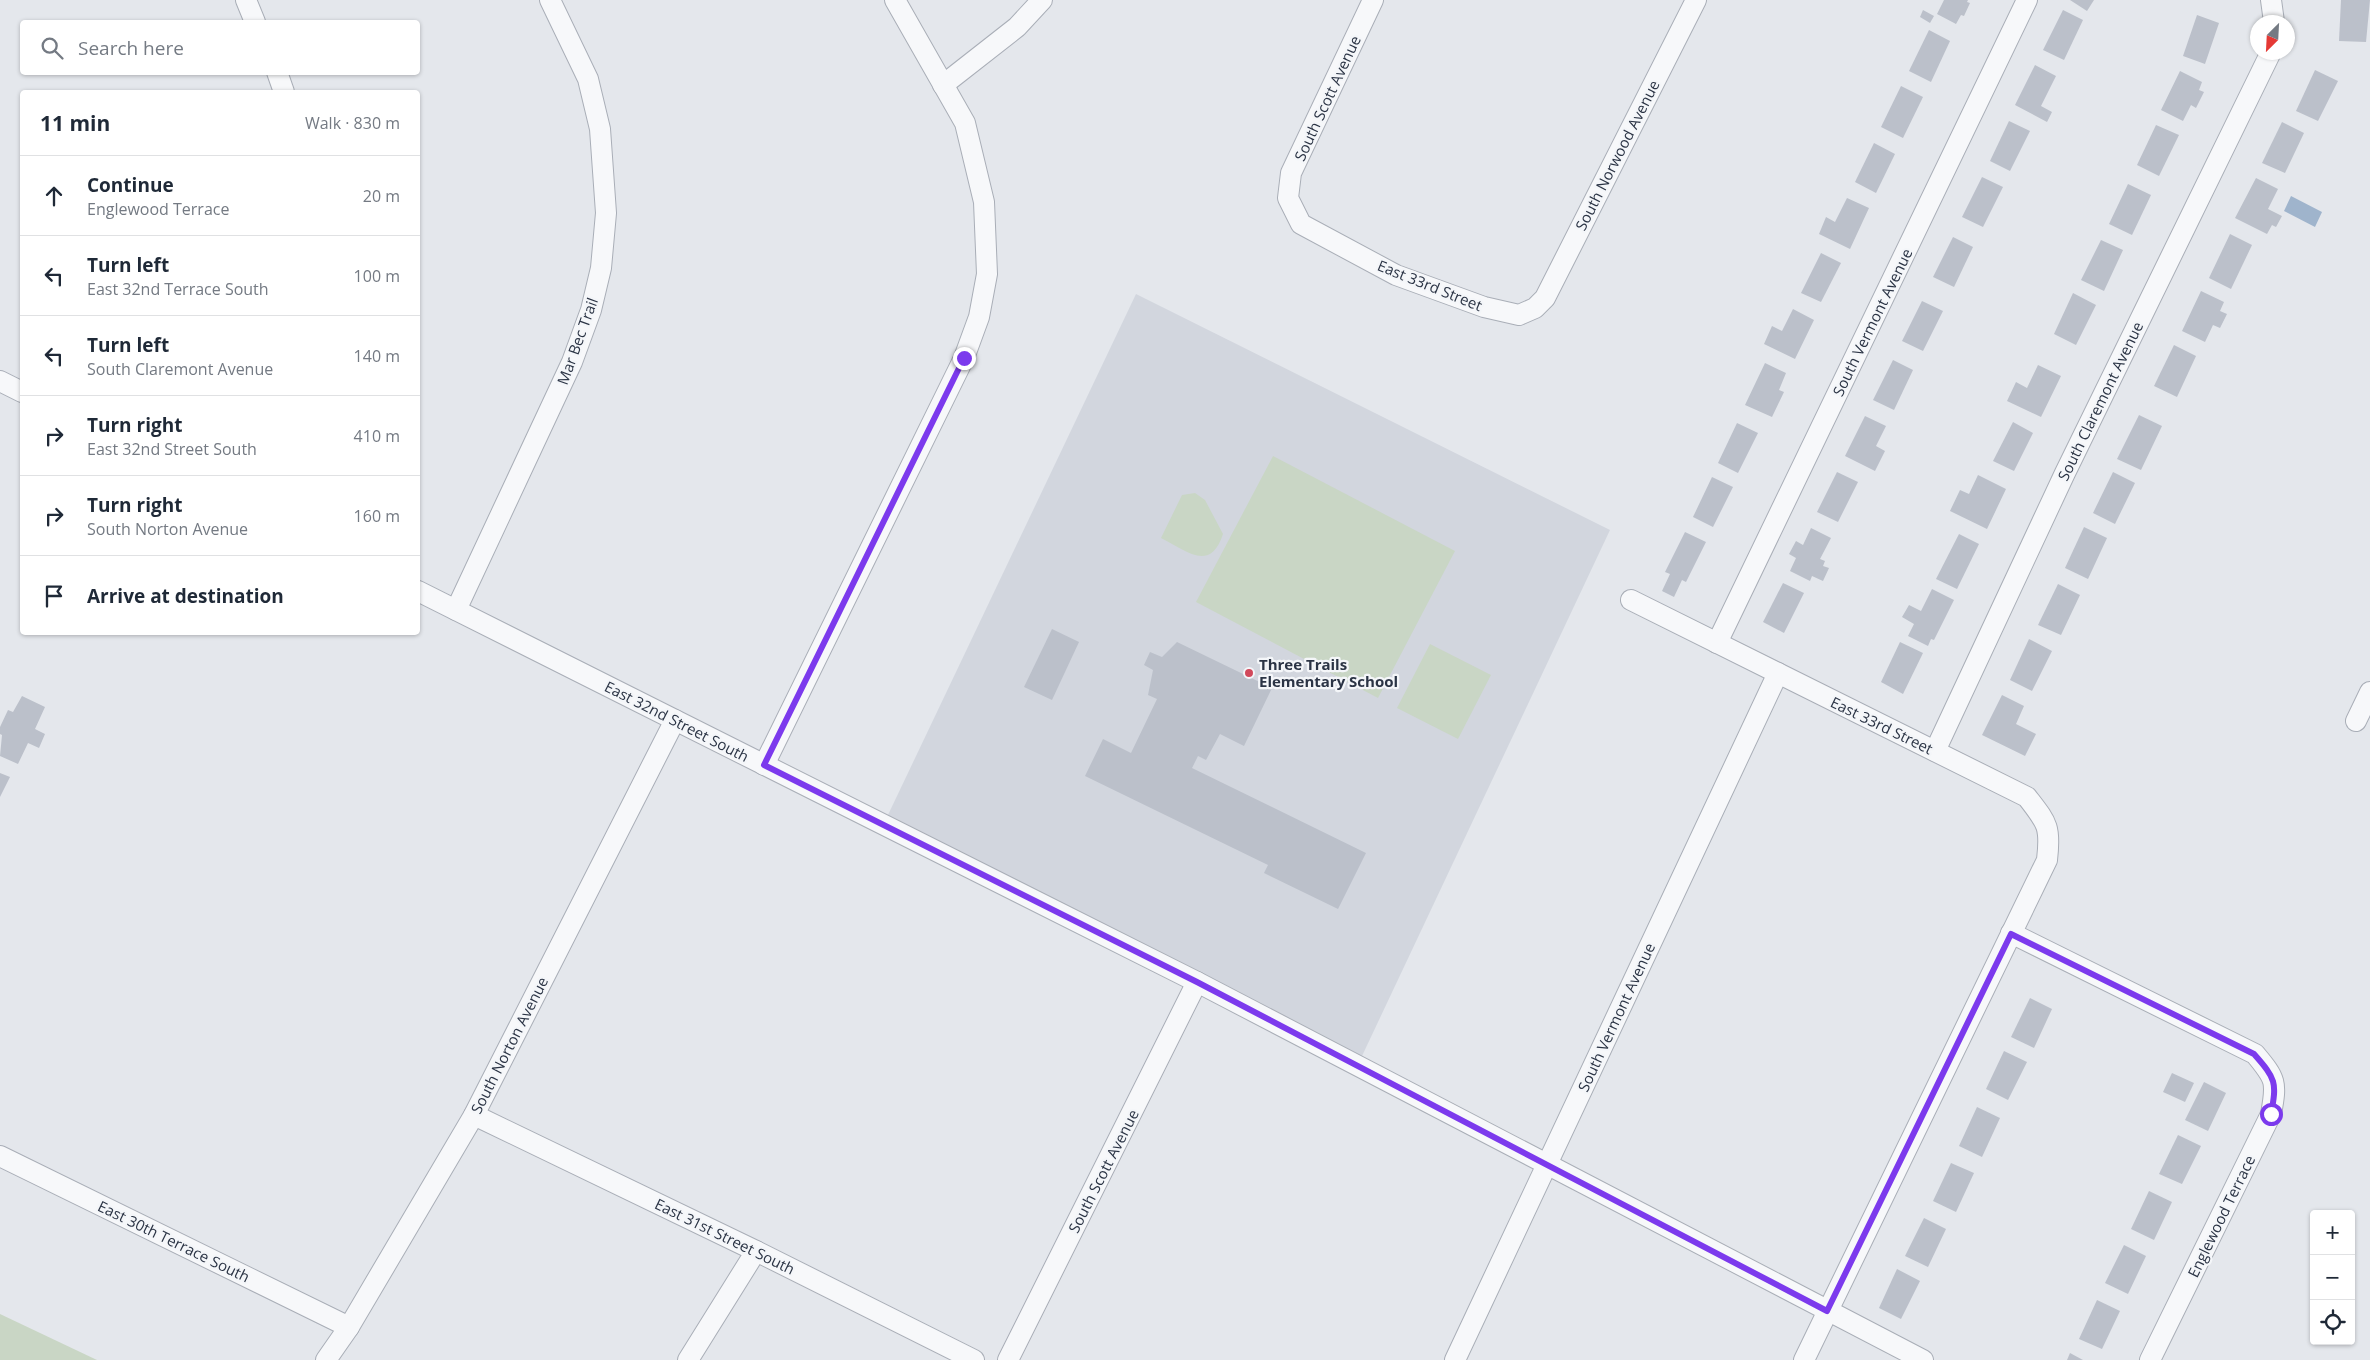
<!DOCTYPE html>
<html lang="en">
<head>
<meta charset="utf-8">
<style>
  :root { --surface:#fff; --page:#f2f2f3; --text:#1f2937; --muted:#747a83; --line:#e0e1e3 }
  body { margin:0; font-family:"Open Sans",sans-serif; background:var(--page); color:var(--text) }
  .controls { position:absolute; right:15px; bottom:15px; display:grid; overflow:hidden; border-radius:5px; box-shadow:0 1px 4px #0004 }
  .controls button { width:45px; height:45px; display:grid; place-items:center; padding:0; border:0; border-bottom:1px solid var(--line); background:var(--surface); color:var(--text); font:25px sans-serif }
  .compass { position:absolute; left:2250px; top:15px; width:45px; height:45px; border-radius:50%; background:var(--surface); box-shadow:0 1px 4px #0004; rotate:204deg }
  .stop { position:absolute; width:15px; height:15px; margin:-11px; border:4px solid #7c3aed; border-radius:50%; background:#fff }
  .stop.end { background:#7c3aed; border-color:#fff; box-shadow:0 1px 5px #0008 }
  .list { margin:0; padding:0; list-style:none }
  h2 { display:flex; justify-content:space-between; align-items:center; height:65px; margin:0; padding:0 20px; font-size:21px }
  h2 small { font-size:16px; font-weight:400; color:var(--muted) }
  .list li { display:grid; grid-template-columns:32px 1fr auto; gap:15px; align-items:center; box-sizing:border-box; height:80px; padding:0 20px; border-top:1px solid var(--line) }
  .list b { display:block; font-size:19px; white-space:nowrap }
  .list p { margin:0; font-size:16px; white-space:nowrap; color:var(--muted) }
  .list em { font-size:16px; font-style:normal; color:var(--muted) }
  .icon { flex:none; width:28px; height:28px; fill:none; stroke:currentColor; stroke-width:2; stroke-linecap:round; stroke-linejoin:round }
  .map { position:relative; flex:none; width:2370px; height:1360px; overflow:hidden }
  .search { position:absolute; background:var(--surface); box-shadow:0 1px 4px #0004; left:20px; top:20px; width:400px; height:55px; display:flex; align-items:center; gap:12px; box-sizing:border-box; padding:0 18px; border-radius:5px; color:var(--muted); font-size:19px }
  .panel { position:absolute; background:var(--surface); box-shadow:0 1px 4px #0004; left:20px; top:90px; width:400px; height:545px; border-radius:5px }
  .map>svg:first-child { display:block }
  .built { fill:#d2d6de }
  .green { fill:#c9d6c5 }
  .water { fill:#9fb4cc }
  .building { fill:#bbc0ca }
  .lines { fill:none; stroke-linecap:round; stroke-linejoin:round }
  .minor-casing { stroke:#a9aeb7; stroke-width:22 }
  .minor { stroke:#f7f8fa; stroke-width:20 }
  .route { stroke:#7c3aed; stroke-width:6 }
  .poi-dot { fill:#d1495b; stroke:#f4f6f9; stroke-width:2 }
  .labels { text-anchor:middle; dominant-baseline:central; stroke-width:4.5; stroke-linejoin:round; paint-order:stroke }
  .street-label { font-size:15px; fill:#2b3445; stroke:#f4f6f9 }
  .poi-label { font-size:15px; font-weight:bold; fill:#2b3445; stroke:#f4f6f9; text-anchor:start }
</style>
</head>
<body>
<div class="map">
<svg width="2370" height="1360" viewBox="0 0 2370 1360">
  <rect width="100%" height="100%" fill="#e4e7ec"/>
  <polygon class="built" points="1136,294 1610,530 1362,1056 887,817"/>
  <g class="green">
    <polygon points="1273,456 1455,551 1378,698 1196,602"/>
    <path d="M1195 493 1205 500 1223 534C1210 573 1187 551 1161 538L1182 495Z"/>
    <polygon points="1430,644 1491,675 1458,739 1397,708"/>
    <polygon points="0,1314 97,1360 0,1360"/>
  </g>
  <polygon class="water" points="2291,196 2322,212 2315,227 2284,211"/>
  <g class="building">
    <polygon points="1944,0 1968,0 1967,2 1970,3 1964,16 1961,15 1956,24 1937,14"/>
    <polygon points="2070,0 2094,0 2087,11"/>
    <polygon points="2341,0 2370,0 2366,42 2339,41"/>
    <polygon points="1923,10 1934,16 1930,23 1920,17"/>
    <polygon points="2063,10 2083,20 2064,60 2043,50"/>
    <polygon points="2197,15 2219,23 2205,64 2183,56"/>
    <polygon points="1929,30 1950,41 1931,82 1909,71"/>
    <polygon points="2035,65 2056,76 2041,106 2052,112 2047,122 2015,105"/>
    <polygon points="2315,70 2338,81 2318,121 2296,111"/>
    <polygon points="2180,71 2202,82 2199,90 2204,92 2196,108 2191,105 2183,121 2161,110"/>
    <polygon points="1901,86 1923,97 1903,138 1881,127"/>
    <polygon points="2009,121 2030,131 2010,171 1990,161"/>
    <polygon points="2282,122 2304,133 2285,173 2262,163"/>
    <polygon points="2156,125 2179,135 2159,176 2137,165"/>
    <polygon points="1874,143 1895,154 1876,193 1855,182"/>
    <polygon points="1982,177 2003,187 1983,227 1962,217"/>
    <polygon points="2256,178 2278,189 2268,209 2282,216 2276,227 2272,225 2267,234 2235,218"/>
    <polygon points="2128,184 2151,195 2132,235 2109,224"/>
    <polygon points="1847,198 1869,208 1850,249 1819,234 1826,217 1835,222"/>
    <polygon points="2230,234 2252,245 2231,289 2209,278"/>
    <polygon points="1953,237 1973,247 1954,287 1933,277"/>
    <polygon points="2101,240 2123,250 2104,291 2081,280"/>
    <polygon points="1821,253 1841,263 1821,302 1801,293"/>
    <polygon points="2201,291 2224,302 2220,311 2227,314 2220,328 2213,325 2205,342 2182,331"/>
    <polygon points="2073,293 2096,305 2076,345 2054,334"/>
    <polygon points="1922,301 1943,311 1923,351 1902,341"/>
    <polygon points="1793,309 1814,320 1795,359 1764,344 1772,326 1782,331"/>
    <polygon points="2174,345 2196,356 2177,397 2154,386"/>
    <polygon points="1893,360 1913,370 1894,410 1873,400"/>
    <polygon points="1765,363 1786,373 1779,390 1784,392 1772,417 1745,405"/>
    <polygon points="2038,365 2061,376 2041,417 2007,401 2016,382 2027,388"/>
    <polygon points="2139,415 2162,426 2141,470 2117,459"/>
    <polygon points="1865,416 1886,426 1876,446 1885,451 1875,471 1845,456"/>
    <polygon points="2013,422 2033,433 2014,471 1993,461"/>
    <polygon points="1737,423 1758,433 1738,473 1718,463"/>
    <polygon points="1837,472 1858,482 1838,522 1817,512"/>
    <polygon points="2113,472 2135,483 2115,524 2093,513"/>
    <polygon points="1978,475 2006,489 1987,529 1950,511 1960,490 1969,494"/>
    <polygon points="1712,477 1733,487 1713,527 1693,517"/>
    <polygon points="2084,527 2107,538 2088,579 2065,568"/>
    <polygon points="1811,528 1831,538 1820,559 1825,561 1823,566 1829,568 1823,581 1812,576 1810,581 1790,571 1796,558 1789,554 1796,541 1803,545"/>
    <polygon points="1685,532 1706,542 1686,582 1682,580 1674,597 1662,591 1670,574 1665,572"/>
    <polygon points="1959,534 1979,544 1957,589 1936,579"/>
    <polygon points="1783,583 1804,593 1784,633 1763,622"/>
    <polygon points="2058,584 2080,595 2061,635 2038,625"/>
    <polygon points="1932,589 1954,600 1934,640 1931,639 1928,646 1908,636 1914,624 1902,617 1909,605 1921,611"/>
    <polygon points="1052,629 1079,642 1052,700 1024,687"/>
    <polygon points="2029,639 2052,651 2032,691 2010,680"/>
    <polygon points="1177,642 1272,688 1244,746 1220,734 1206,760 1198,756 1192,768 1366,853 1338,909 1264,873 1268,865 1085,776 1103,739 1131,753 1157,699 1148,695 1153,670 1144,665 1150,652 1162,657"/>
    <polygon points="1900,642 1923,653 1903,694 1881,682"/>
    <polygon points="2002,695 2024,706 2016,724 2036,734 2025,756 1982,735"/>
    <polygon points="22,696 45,707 35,729 45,734 39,748 28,743 18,764 0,756 2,735 0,734 0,727 8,710 13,712"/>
    <polygon points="0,773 10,777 0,797"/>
    <polygon points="2030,998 2052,1009 2034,1048 2011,1037"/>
    <polygon points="2004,1051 2027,1062 2008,1100 1986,1089"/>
    <polygon points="2172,1073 2194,1083 2185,1102 2163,1092"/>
    <polygon points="2204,1082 2226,1093 2208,1131 2185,1120"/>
    <polygon points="1977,1107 2000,1118 1982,1157 1959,1146"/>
    <polygon points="2178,1135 2201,1146 2182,1184 2159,1174"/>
    <polygon points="1951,1163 1974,1173 1956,1212 1933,1201"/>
    <polygon points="2149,1191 2172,1202 2154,1240 2131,1229"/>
    <polygon points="1924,1218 1946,1229 1928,1267 1905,1256"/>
    <polygon points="2124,1245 2146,1256 2128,1294 2105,1283"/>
    <polygon points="1897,1269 1920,1281 1901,1319 1879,1308"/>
    <polygon points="2097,1300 2120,1311 2102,1349 2079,1339"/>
    <polygon points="2070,1353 2083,1360 2067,1360"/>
  </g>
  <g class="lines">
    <defs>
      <g id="minor">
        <polyline points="246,0 255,22"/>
        <polyline points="1373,0 1291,173 1288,198 1301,224 1396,275 1484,307 1519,315 1535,308 1545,298 1696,0"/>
        <polyline points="2271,0 2274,22"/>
        <polyline points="277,72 284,92"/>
        <polyline points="943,85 1017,27 1042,0"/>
        <polyline points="0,381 22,392"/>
        <polyline points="418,591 1197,982 1923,1360"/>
        <path d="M1631 600 2027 797C2047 823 2051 826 2047 860L1804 1360"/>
        <polyline points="456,610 572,362 591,310 601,268 606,213 600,129 588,79 550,0"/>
        <polyline points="1717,643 2027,0"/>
        <polyline points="2356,721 2370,692"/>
        <polyline points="1935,751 2065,473 2271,52"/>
        <polyline points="764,765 964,358 979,317 987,274 984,202 965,123 895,0"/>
        <path d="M2011 933 2255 1054C2276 1079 2277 1082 2271 1114L2150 1360"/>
        <polyline points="474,1115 756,1251 974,1360"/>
        <polyline points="0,1156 349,1327"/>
        <polyline points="326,1360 349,1327 474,1115 675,720"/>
        <polyline points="688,1360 756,1251"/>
        <polyline points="1008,1360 1197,982"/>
        <polyline points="1455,1360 1778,673"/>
      </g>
    </defs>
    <use href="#minor" class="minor-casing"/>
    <use href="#minor" class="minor"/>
  </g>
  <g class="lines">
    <path class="route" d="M964 358 764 765 1197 982 1827 1311 2011 934 2254 1054C2276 1079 2277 1082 2271 1114"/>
  </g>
  <circle class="poi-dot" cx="1249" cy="673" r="5"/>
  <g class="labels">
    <g class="street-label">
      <text transform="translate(1327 98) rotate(-65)">South Scott Avenue</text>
      <text transform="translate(1617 155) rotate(-63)">South Norwood Avenue</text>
      <text transform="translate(1430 285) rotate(22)">East 33rd Street</text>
      <text transform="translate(1872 322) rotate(-64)">South Vermont Avenue</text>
      <text transform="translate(577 341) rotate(-70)">Mar Bec Trail</text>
      <text transform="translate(2100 401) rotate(-64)">South Claremont Avenue</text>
      <text transform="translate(677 721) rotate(27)">East 32nd Street South</text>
      <text transform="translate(1882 725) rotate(26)">East 33rd Street</text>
      <text transform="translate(1616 1017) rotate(-65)">South Vermont Avenue</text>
      <text transform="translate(509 1045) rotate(-63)">South Norton Avenue</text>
      <text transform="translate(1103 1171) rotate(-63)">South Scott Avenue</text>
      <text transform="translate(2221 1216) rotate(-64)">Englewood Terrace</text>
      <text transform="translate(725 1236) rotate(26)">East 31st Street South</text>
      <text transform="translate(174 1241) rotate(26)">East 30th Terrace South</text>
    </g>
    <g class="poi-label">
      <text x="1259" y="664">Three Trails<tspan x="1259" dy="17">Elementary School</tspan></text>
    </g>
  </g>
</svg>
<div class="controls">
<button>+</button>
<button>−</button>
<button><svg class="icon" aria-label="locate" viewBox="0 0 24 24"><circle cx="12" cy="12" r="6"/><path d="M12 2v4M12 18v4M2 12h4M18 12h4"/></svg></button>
</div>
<svg class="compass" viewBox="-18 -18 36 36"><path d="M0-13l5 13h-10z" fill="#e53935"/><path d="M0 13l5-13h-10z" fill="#747a83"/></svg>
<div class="stop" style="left:2271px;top:1114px"></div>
<div class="stop end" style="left:964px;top:358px"></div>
<div class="search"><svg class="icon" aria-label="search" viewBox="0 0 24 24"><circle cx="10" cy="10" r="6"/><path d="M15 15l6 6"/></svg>Search here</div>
<section class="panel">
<h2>11 min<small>Walk · 830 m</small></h2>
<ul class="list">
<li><svg class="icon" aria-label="ahead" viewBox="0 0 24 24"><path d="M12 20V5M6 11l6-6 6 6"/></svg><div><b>Continue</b><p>Englewood Terrace</p></div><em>20 m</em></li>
<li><svg class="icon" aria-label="left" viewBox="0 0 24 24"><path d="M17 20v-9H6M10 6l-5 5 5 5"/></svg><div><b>Turn left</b><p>East 32nd Terrace South</p></div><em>100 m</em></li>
<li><svg class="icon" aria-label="left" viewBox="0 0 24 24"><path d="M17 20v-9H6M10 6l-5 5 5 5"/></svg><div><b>Turn left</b><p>South Claremont Avenue</p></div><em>140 m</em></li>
<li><svg class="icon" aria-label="right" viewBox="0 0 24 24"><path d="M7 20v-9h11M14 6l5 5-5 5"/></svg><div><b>Turn right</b><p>East 32nd Street South</p></div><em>410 m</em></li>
<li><svg class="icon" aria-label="right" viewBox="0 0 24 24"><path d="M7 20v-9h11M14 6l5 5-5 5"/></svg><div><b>Turn right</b><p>South Norton Avenue</p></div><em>160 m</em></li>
<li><svg class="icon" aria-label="arrive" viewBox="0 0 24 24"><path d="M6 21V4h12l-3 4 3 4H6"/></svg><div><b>Arrive at destination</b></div></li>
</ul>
</section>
</div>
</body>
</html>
